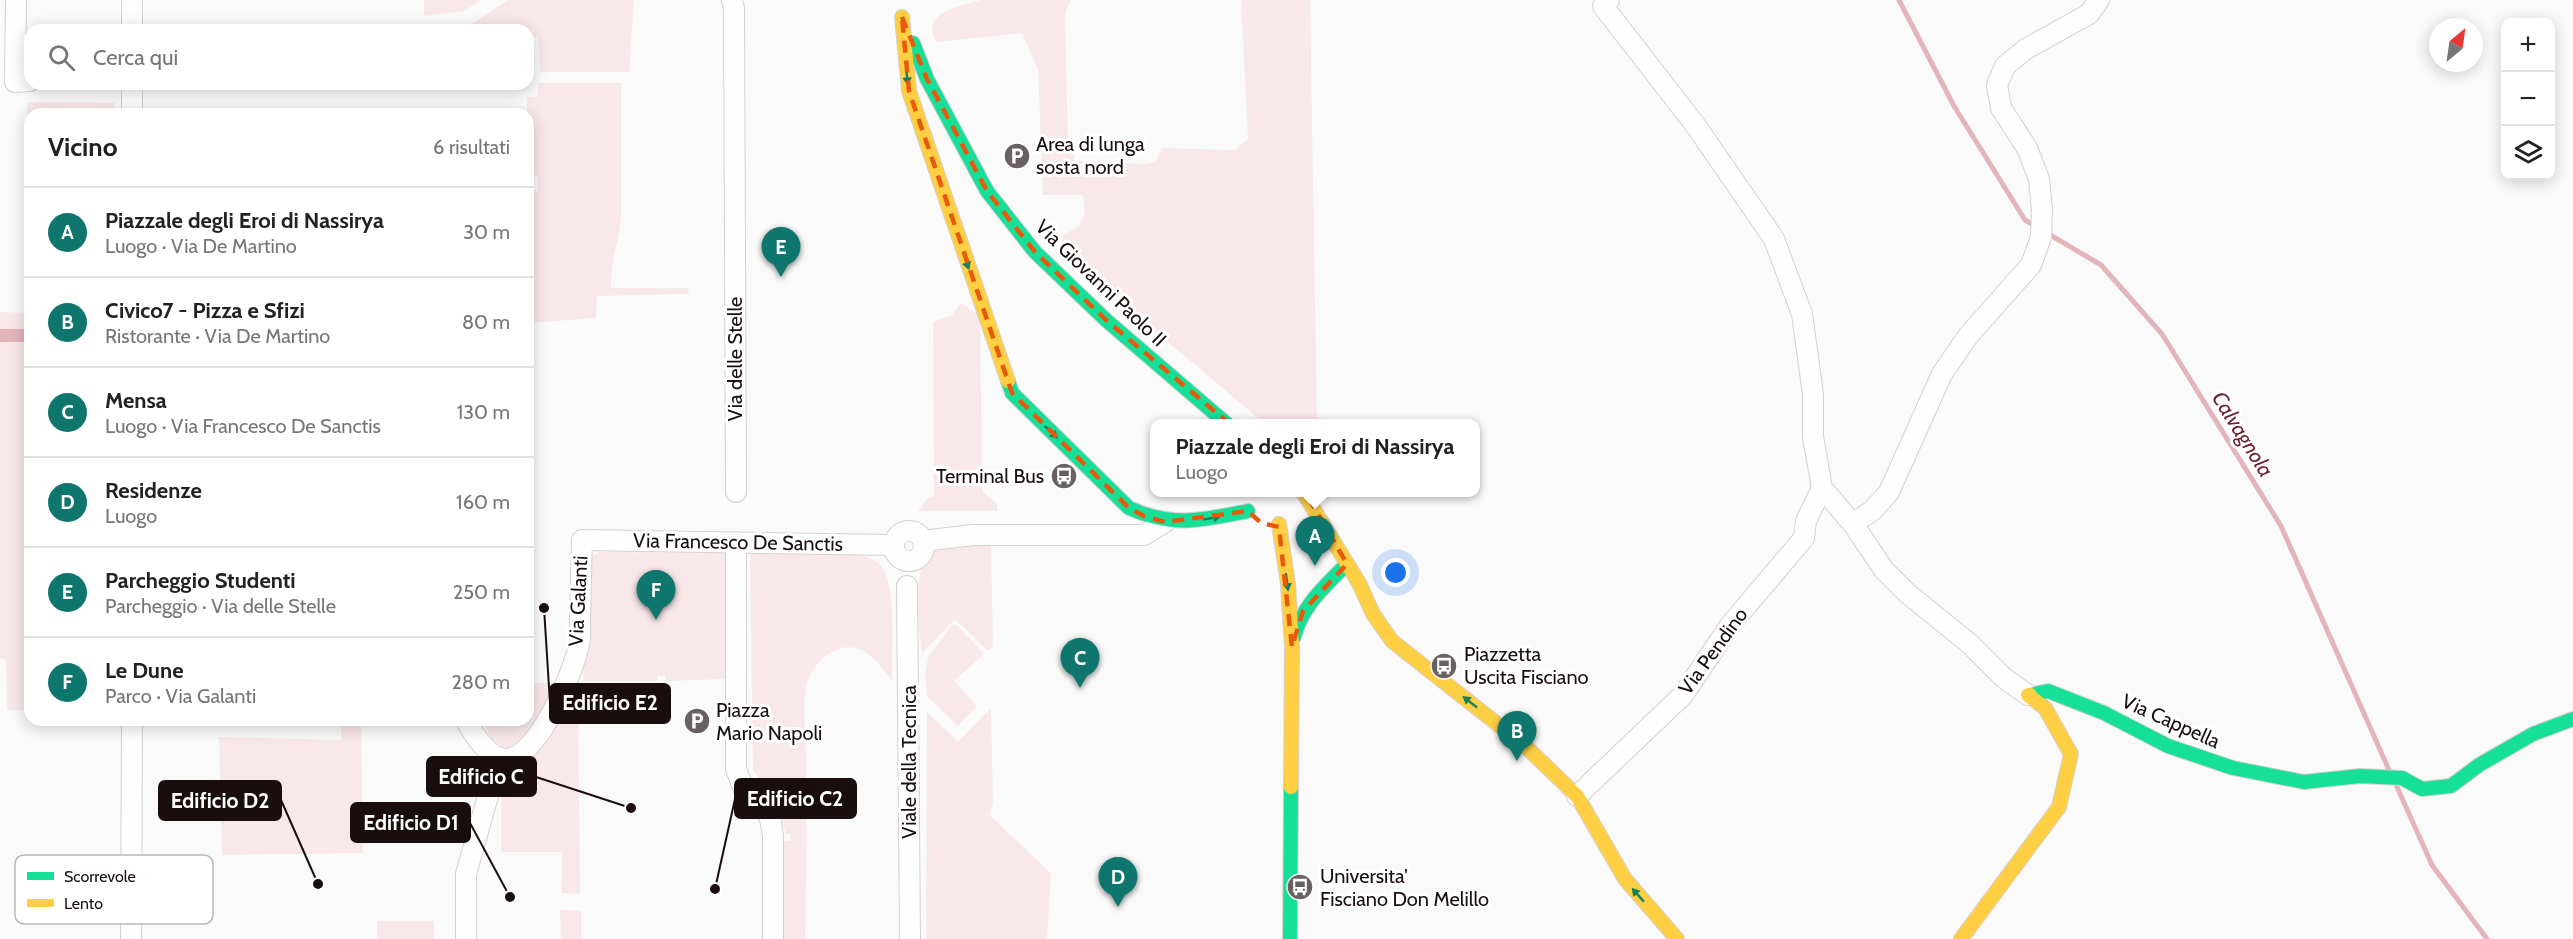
<!DOCTYPE html>
<html lang="it">
<head>
<meta charset="utf-8">
<style>
  :root { --surface:#fff; --page:#f6f6f6; --text:#222; --muted:#767676; --line:#e0e0e0; --accent:#0f766e }
  body { margin:0; font-family:Cabin,sans-serif; background:var(--page); color:var(--text) }
  .controls { position:absolute; right:18px; top:18px; display:grid; overflow:hidden; border-radius:12px; box-shadow:0 3px 15px #0003 }
  .controls button { width:54px; height:54px; display:grid; place-items:center; padding:0; border:0; border-bottom:2px solid var(--line); background:var(--surface); color:var(--text); font:30px sans-serif }
  .compass { position:absolute; left:2429px; top:18px; width:54px; height:54px; border-radius:50%; background:var(--surface); box-shadow:0 3px 15px #0003; rotate:29deg }
  .you { position:absolute; left:1396px; top:573px; width:21px; height:21px; margin:-15px; border:4px solid #fff; border-radius:50%; background:#1a73e8; box-shadow:0 0 0 9px #1a73e833 }
  .badge { display:grid; place-items:center; width:39px; height:39px; border-radius:50%; background:var(--accent); color:#fff; font-size:20px; font-weight:700 }
  .pin { position:absolute; translate:-50% -50px; filter:drop-shadow(0 2px 3px #0008) }
  .pin::after { content:''; position:absolute; top:32px; width:21px; height:18px; background:inherit; clip-path:polygon(0 0,100% 0,50% 100%) }
  .popup { position:absolute; left:1150px; top:419px; width:330px; height:78px; box-sizing:border-box; display:grid; place-content:center; border-radius:12px; background:var(--surface); filter:drop-shadow(0 2px 4px #0005); font-size:20px; white-space:nowrap; color:var(--muted) }
  .popup b { font-size:22px; color:var(--text) }
  .popup::after { content:''; position:absolute; left:50%; top:100%; margin-left:-12px; border:12px solid transparent; border-top-color:var(--surface) }
  .list { margin:0; padding:0; list-style:none }
  h2 { display:flex; justify-content:space-between; align-items:center; height:78px; margin:0; padding:0 24px; font-size:26px }
  h2 small { font-size:20px; font-weight:400; color:var(--muted) }
  .list li { display:grid; grid-template-columns:39px 1fr auto; gap:18px; align-items:center; box-sizing:border-box; height:90px; padding:0 24px; border-top:2px solid var(--line) }
  .list b { display:block; font-size:22px; white-space:nowrap }
  .list p { margin:0; font-size:20px; white-space:nowrap; color:var(--muted) }
  .list em { font-size:20px; font-style:normal; color:var(--muted) }
  .icon { flex:none; width:33px; height:33px; fill:none; stroke:currentColor; stroke-width:2; stroke-linecap:round; stroke-linejoin:round }
  .map { position:relative; flex:none; width:2573px; height:939px; overflow:hidden }
  .search { position:absolute; background:var(--surface); box-shadow:0 3px 15px #0003; left:24px; top:24px; width:510px; height:66px; display:flex; align-items:center; gap:15px; box-sizing:border-box; padding:0 21px; border-radius:18px; color:var(--muted); font-size:22px }
  .panel { position:absolute; background:var(--surface); box-shadow:0 3px 15px #0003; left:24px; top:108px; width:510px; height:618px; border-radius:18px }
  .map>svg:first-child { display:block }
  .green { fill:#f9e8ea }
  .water { fill:#e3b5ba }
  .lines { fill:none; stroke-linecap:round; stroke-linejoin:round }
  .stream { stroke:#e3b5ba; stroke-width:5 }
  .street-casing { stroke:#d6cfcf; stroke-width:22 }
  .fast-casing { stroke:#d6cfcf; stroke-width:16 }
  .slow-casing { stroke:#d6cfcf; stroke-width:16 }
  .street { stroke:#fefefe; stroke-width:20 }
  .fast { stroke:#16e098; stroke-width:14 }
  .slow { stroke:#ffcf43; stroke-width:14 }
  .oneway { fill:#18815a }
  .marked { fill:none; stroke:#e8590c; stroke-width:4.5; stroke-dasharray:12 8; stroke-linejoin:round }
  .labels { text-anchor:middle; dominant-baseline:central; stroke-width:6; stroke-linejoin:round; paint-order:stroke }
  .poi-label { font-size:20px; fill:#1a0d0e; stroke:#fff; text-anchor:start }
  .street-label { font-size:20px; fill:#1a0d0e; stroke:#fff }
  .water-label { font-size:21px; font-style:italic; fill:#6e212f; stroke:#fff }
  .key { fill:#fff; stroke:#bab6b7; stroke-width:1.5 }
  .key-label { font-size:16px; fill:#1a0d0e }
  .leader { fill:none; stroke:#1a0d0e; stroke-width:2 }
  .callout-dot { fill:#1a0d0e; stroke:#fff; stroke-width:2 }
  .callout { fill:#1a0d0e; stroke:#1a0d0e; stroke-width:2 }
  .callout-label { font-size:21px; text-anchor:middle; font-weight:bold; fill:#fff }
</style>
</head>
<body>
<div class="map">
<svg width="2573" height="939" viewBox="0 0 2573 939">
  <rect width="100%" height="100%" fill="#fafafa"/>
  <g class="green">
    <polygon points="424,0 481,0 464,11 424,16"/>
    <polygon points="508,0 634,0 629,72 540,72 538,37 528,37 528,30 463,30"/>
    <path d="M981 0H1071L1065 12 1068 146H1075L1074 161 1147 164 1155 162 1162 148 1235 150 1248 139 1241 0H1310L1317 423H1264L1059 250 1064 234 1079 227 1085 212 1083 195H1043L1038 69 1022 33 936 42C920 12 960 6 981 0Z"/>
    <path d="M539 83H621V218C619 242 610 263 611 288H688L689 294 597 296 596 318 528 323V192H538V176H528L527 97H537Z"/>
    <polygon points="27,102 115,103 115,114 30,114 30,143 27,143"/>
    <polygon points="961,303 980,316 982,485 983,492 997,504 997,511 918,511 929,497 934,496 933,322 952,315"/>
    <polygon points="0,312 30,313 30,711 7,710 6,660 0,657"/>
    <path d="M991 544 993 646 988 651 955 619 922 653C919 625 907 552 945 545 959 542 977 544 991 544Z"/>
    <polygon points="598,552 727,553 727,679 665,681 665,676 657,676 657,681 583,681 588,564 590,558"/>
    <path d="M750 552 857 554C866 557 876 559 882 567 897 588 891 653 892 680 883 670 875 657 863 651 839 638 815 661 807 682 802 695 806 744 806 760 807 820 806 879 805 939H782V841H790L791 834H786L775 800 753 770Z"/>
    <polygon points="952,625 957,625 984,654 954,681 977,706 958,726 927,696 925,676 928,658"/>
    <path d="M528 683H560C550 704 527 742 505 750L493 742 482 720H528Z"/>
    <polygon points="578,686 580,894 562,893 562,852 501,852 501,775 503,770 562,710"/>
    <polygon points="991,708 993,804 989,815 1051,873 1047,939 926,939 927,712 958,742"/>
    <polygon points="341,720 361,720 363,853 222,855 219,737 341,740"/>
    <polygon points="560,910 581,911 581,939 561,939"/>
    <rect x="377" y="921" width="57" height="18"/>
  </g>
  <rect class="water" x="0" y="329" width="30" height="13"/>
  <g class="lines">
    <g class="stream">
      <polyline points="1899,0 1954,106 2025,220 2036,226"/>
      <polyline points="2047,233 2101,265 2162,334 2281,526 2389,770"/>
      <polyline points="2397,787 2432,865 2487,939"/>
    </g>
    <defs>
      <g id="street">
        <polyline points="16,0 15,82 30,81"/>
        <polyline points="732,0 734,9 736,492"/>
        <polyline points="1609,0 1603,6 1696,126 1774,239 1802,314 1813,394 1813,437 1822,488 1853,524 1884,570 1907,593 1970,644 2004,678 2028,695"/>
        <polyline points="132,30 132,0"/>
        <polyline points="132,114 132,84"/>
        <polyline points="1853,524 1873,510 1889,492 1942,374 1968,336 2031,265 2041,237 2042,210 2039,179 2027,148 2001,108 1997,85 2005,66 2026,49 2089,14 2099,0"/>
        <circle cx="909" cy="546" r="15"/>
        <polyline points="923,541 973,535 1144,535 1165,522"/>
        <polyline points="736,542 736,769 744,790 762,806 770,818 773,836 773,939"/>
        <polyline points="907,586 910,939"/>
        <path d="M466 720C473 734 490 761 508 759 539 755 573 673 579 645 581 637 580 627 580 618 581 592 581 566 582 540L894 545"/>
        <polyline points="1577,796 1683,695 1731,624 1804,538 1806,521 1822,488"/>
        <polyline points="131,939 132,720"/>
        <polyline points="466,939 466,874 499,757"/>
      </g>
      <g id="fast">
        <polyline points="913,43 927,79 987,191 1035,252 1106,320 1227,424"/>
        <path d="M1008 381 1012 393 1129 508C1172 528 1203 520 1248 511"/>
        <path d="M1294 637C1302 606 1325 586 1347 564"/>
        <polyline points="2030,695 2048,691 2104,713 2168,746 2233,768 2304,782 2360,776 2402,778 2422,789 2451,786 2479,765 2533,734 2573,719"/>
        <polyline points="1290,939 1291,787"/>
      </g>
      <g id="slow">
        <polyline points="902,17 909,91 1008,381"/>
        <polyline points="1303,492 1359,583 1373,614 1392,641 1524,745 1577,796 1625,879 1677,939"/>
        <polyline points="1279,524 1288,584 1292,647 1291,787"/>
        <polyline points="1961,939 2059,807 2071,754 2045,708 2028,695 2030,695"/>
      </g>
    </defs>
    <use href="#street" class="street-casing"/>
    <use href="#fast" class="fast-casing"/>
    <use href="#slow" class="slow-casing"/>
    <use href="#street" class="street"/>
    <use href="#fast" class="fast"/>
    <use href="#slow" class="slow"/>
  </g>
  <defs><path id="oneway-solid" d="M-6-.8H1V-3.2L6.5 0L1 3.2V.8H-6Z" transform="scale(1.5)"/></defs>
  <g class="oneway">
    <use href="#oneway-solid" transform="translate(907 76) rotate(85)"/>
    <use href="#oneway-solid" transform="translate(966 261) rotate(71)"/>
    <use href="#oneway-solid" transform="translate(1051 432) rotate(44)"/>
    <use href="#oneway-solid" transform="translate(1212 518) rotate(-10)"/>
    <use href="#oneway-solid" transform="translate(1287 582) rotate(83)"/>
    <use href="#oneway-solid" transform="translate(1470 702) rotate(-142)"/>
    <use href="#oneway-solid" transform="translate(1638 895) rotate(-131)"/>
  </g>
  <path class="marked" d="M902 17 927 79 987 191 1035 252 1106 320 1300 483 1347 564 1303 611 1292 647 1279 527 1261 523 1248 511 1165 522 1144 516 1129 508 1012 393 909 91Z"/>
  <defs>
    <symbol id="parking-disc" viewBox="-11 -11 22 22"><circle r="9.5" fill="#686061" stroke="#fff"/><path d="M-3.5-5.5H1a3.5 3.5 0 0 1 0 7H-1V5.5H-3.5ZM-1-3.4V-.6H.8a1.4 1.4 0 0 0 0-2.8Z" fill="#fff"/></symbol>
    <symbol id="bus-disc" viewBox="-11 -11 22 22"><circle r="9.5" fill="#686061" stroke="#fff"/><path d="M-5-6H5V4H4V6H2V4H-2V6H-4V4H-5ZM-3.5-4V0h7V-4ZM-3.5 1.2v1.5H-2V1.2ZM2 1.2v1.5H3.5V1.2Z" fill="#fff"/></symbol>
  </defs>
  <g fill-rule="evenodd">
    <use href="#parking-disc" x="1002" y="141" width="30" height="30"/>
    <use href="#bus-disc" x="1049" y="461" width="30" height="30"/>
    <use href="#bus-disc" x="1429" y="651" width="30" height="30"/>
    <use href="#parking-disc" x="682" y="706" width="30" height="30"/>
    <use href="#bus-disc" x="1285" y="872" width="30" height="30"/>
  </g>
  <g class="labels">
    <g class="poi-label">
      <text x="1036" y="144">Area di lunga<tspan x="1036" dy="23">sosta nord</tspan></text>
      <text x="1044" y="476" text-anchor="end">Terminal Bus</text>
      <text x="1464" y="654">Piazzetta<tspan x="1464" dy="23">Uscita Fisciano</tspan></text>
      <text x="716" y="710">Piazza<tspan x="716" dy="23">Mario Napoli</tspan></text>
      <text x="1320" y="876">Universita'<tspan x="1320" dy="23">Fisciano Don Melillo</tspan></text>
    </g>
    <g class="street-label">
      <text transform="translate(1101 283) rotate(44)">Via Giovanni Paolo II</text>
      <text transform="translate(735 359) rotate(-90)">Via delle Stelle</text>
      <text transform="translate(738 542) rotate(1)">Via Francesco De Sanctis</text>
      <text transform="translate(578 601) rotate(-87)">Via Galanti</text>
      <text transform="translate(1713 651) rotate(-54)">Via Pendino</text>
      <text transform="translate(2171 721) rotate(24)">Via Cappella</text>
      <text transform="translate(909 762) rotate(-90)">Viale della Tecnica</text>
    </g>
    <g class="water-label">
      <text transform="translate(2243 434) rotate(58)">Calvagnola</text>
    </g>
  </g>
  <rect x="15" y="855" width="198" height="69" rx="9" class="key"/>
  <rect x="27" y="872" width="27" height="8" fill="#16e098"/>
  <rect x="27" y="899" width="27" height="8" fill="#ffcf43"/>
  <g class="key-label">
    <text x="64" y="882">Scorrevole</text>
    <text x="64" y="909">Lento</text>
  </g>
  <path class="leader" d="M544 608L550 703M631 808L536 777M715 889L735 799M318 884L281 800M510 897L470 823"/>
  <g class="callout-dot">
    <circle cx="544" cy="608" r="6"/>
    <circle cx="631" cy="808" r="6"/>
    <circle cx="715" cy="889" r="6"/>
    <circle cx="318" cy="884" r="6"/>
    <circle cx="510" cy="897" r="6"/>
  </g>
  <g class="callout">
    <rect x="550" y="684" width="120" height="39" rx="6"/>
    <rect x="427" y="757" width="109" height="39" rx="6"/>
    <rect x="735" y="779" width="121" height="39" rx="6"/>
    <rect x="159" y="781" width="122" height="39" rx="6"/>
    <rect x="351" y="803" width="119" height="39" rx="6"/>
  </g>
  <g class="callout-label">
    <text x="610" y="710">Edificio E2</text>
    <text x="481" y="784">Edificio C</text>
    <text x="795" y="806">Edificio C2</text>
    <text x="220" y="808">Edificio D2</text>
    <text x="411" y="830">Edificio D1</text>
  </g>
</svg>
<div class="controls">
<button>+</button>
<button>−</button>
<button><svg class="icon" aria-label="layers" viewBox="0 0 24 24"><path d="M12 4l9 5-9 5-9-5zM3 14l9 5 9-5"/></svg></button>
</div>
<svg class="compass" viewBox="-18 -18 36 36"><path d="M0-13l5 13h-10z" fill="#e53935"/><path d="M0 13l5-13h-10z" fill="#767676"/></svg>
<div class="you"></div>
<div class="pin badge" style="left:1315px;top:566px">A</div>
<div class="popup"><b>Piazzale degli Eroi di Nassirya</b>Luogo</div>
<div class="pin badge" style="left:1517px;top:761px">B</div>
<div class="pin badge" style="left:1080px;top:688px">C</div>
<div class="pin badge" style="left:1118px;top:907px">D</div>
<div class="pin badge" style="left:781px;top:277px">E</div>
<div class="pin badge" style="left:656px;top:620px">F</div>
<div class="search"><svg class="icon" aria-label="search" viewBox="0 0 24 24"><circle cx="10" cy="10" r="6"/><path d="M15 15l6 6"/></svg>Cerca qui</div>
<section class="panel">
<h2>Vicino<small>6 risultati</small></h2>
<ul class="list">
<li><span class="badge">A</span><div><b>Piazzale degli Eroi di Nassirya</b><p>Luogo · Via De Martino</p></div><em>30 m</em></li>
<li><span class="badge">B</span><div><b>Civico7 - Pizza e Sfizi</b><p>Ristorante · Via De Martino</p></div><em>80 m</em></li>
<li><span class="badge">C</span><div><b>Mensa</b><p>Luogo · Via Francesco De Sanctis</p></div><em>130 m</em></li>
<li><span class="badge">D</span><div><b>Residenze</b><p>Luogo</p></div><em>160 m</em></li>
<li><span class="badge">E</span><div><b>Parcheggio Studenti</b><p>Parcheggio · Via delle Stelle</p></div><em>250 m</em></li>
<li><span class="badge">F</span><div><b>Le Dune</b><p>Parco · Via Galanti</p></div><em>280 m</em></li>
</ul>
</section>
</div>
</body>
</html>
